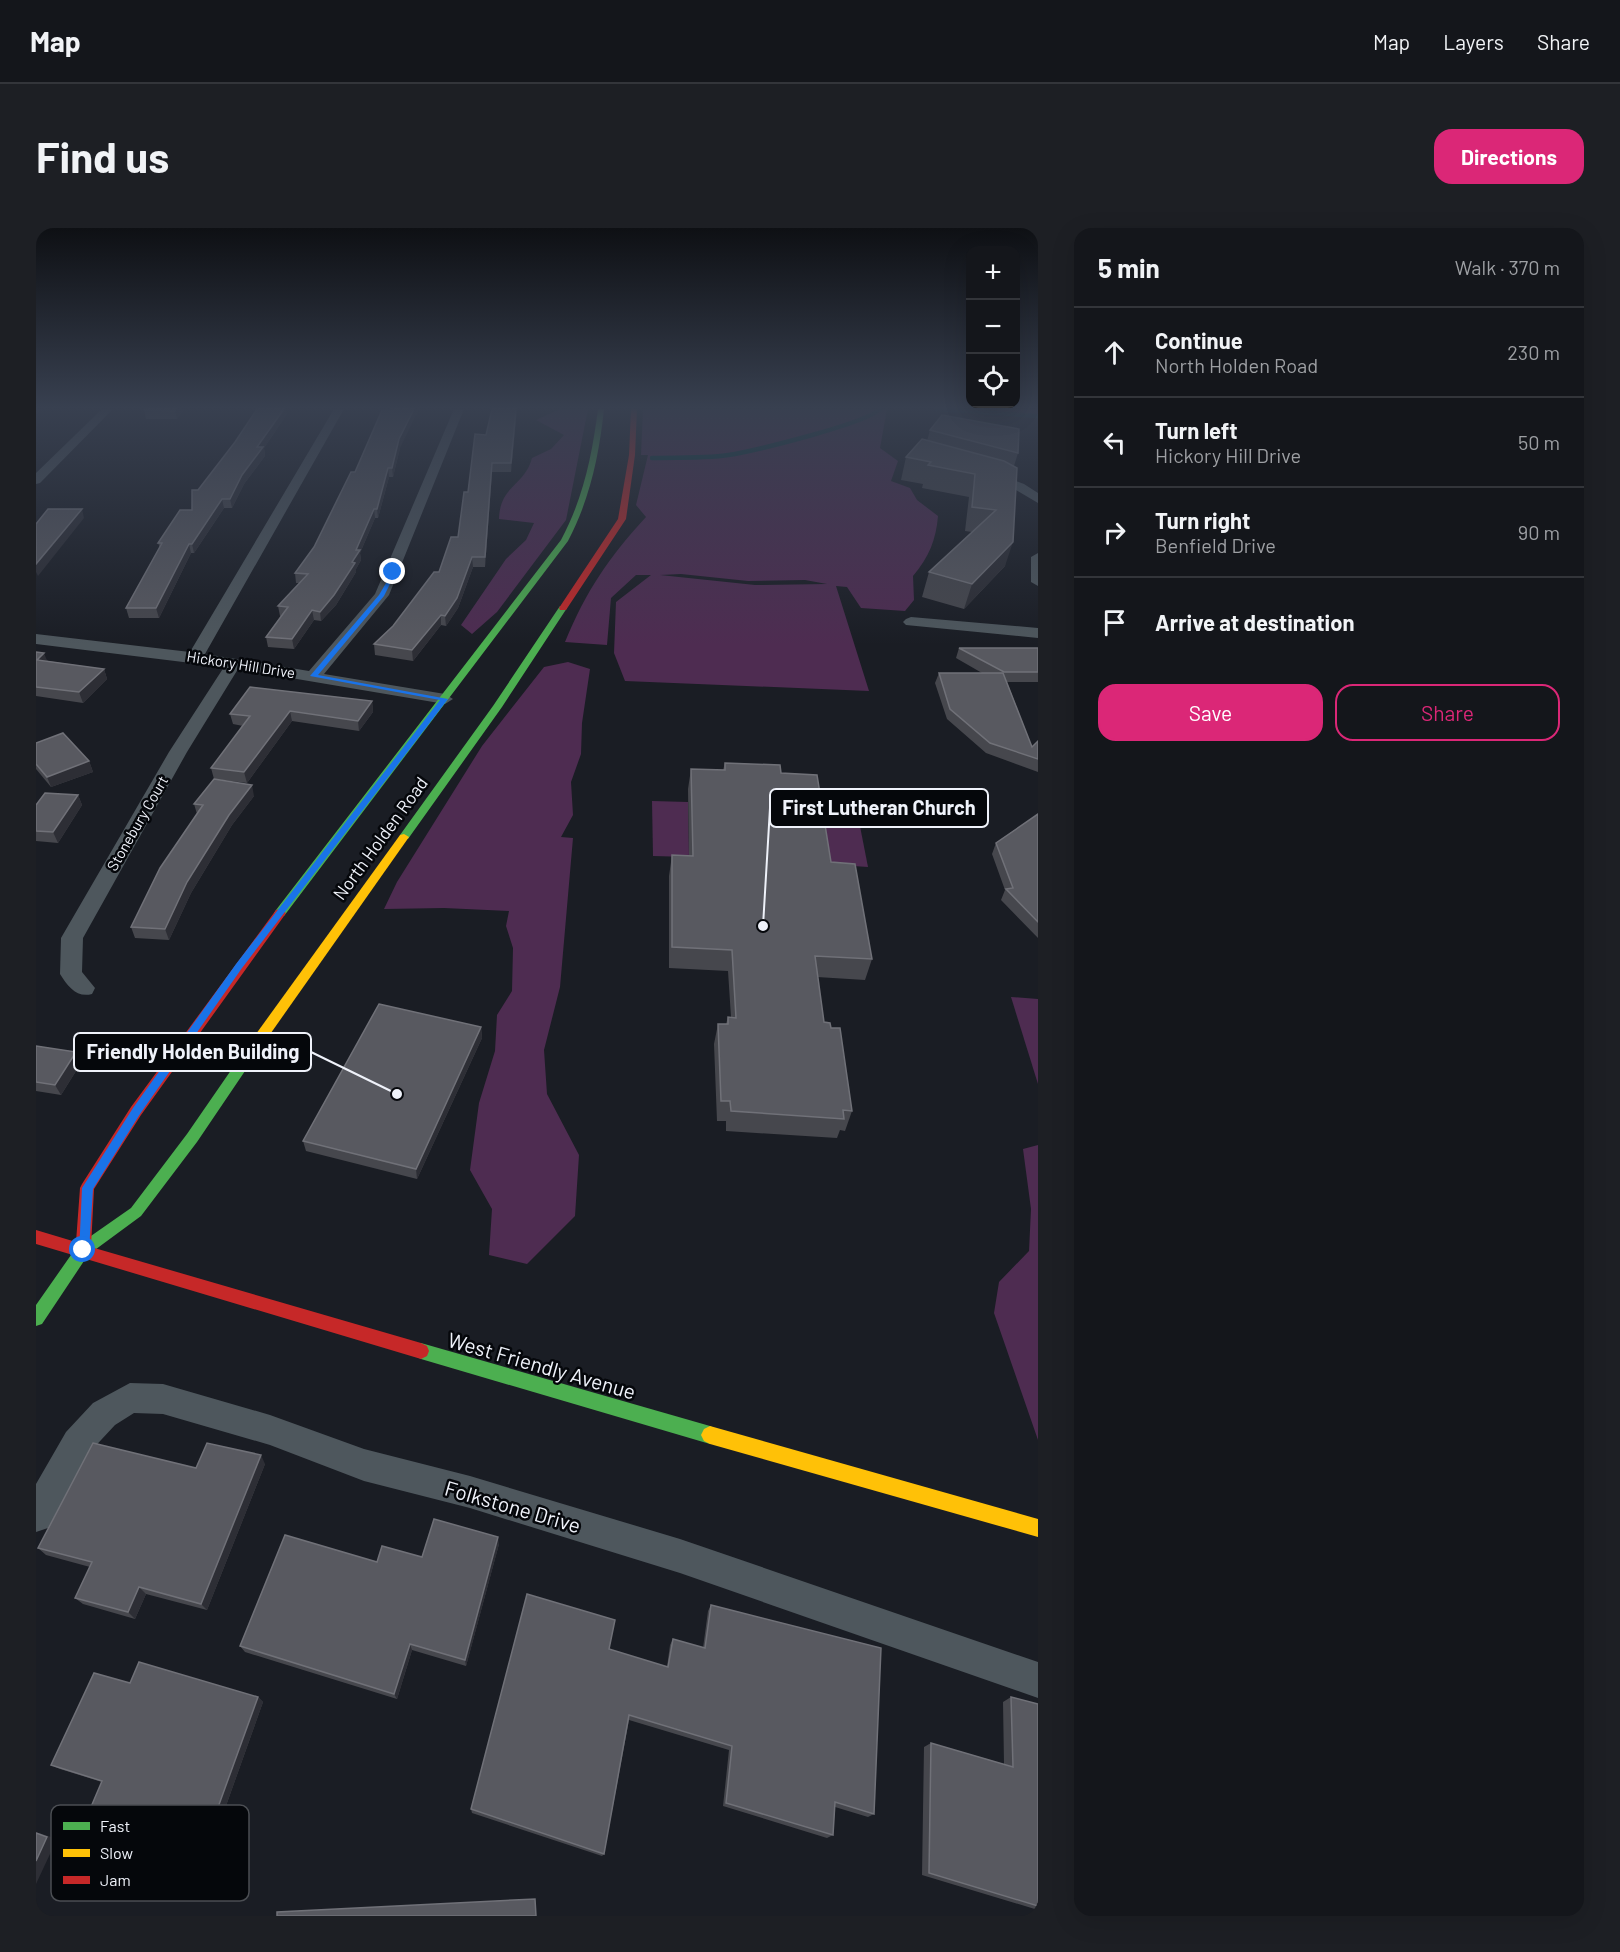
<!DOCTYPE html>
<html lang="en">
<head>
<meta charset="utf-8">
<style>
  :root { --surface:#14161b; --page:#1d1f24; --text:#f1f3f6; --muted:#9d9fa3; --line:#33353a; --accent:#db2777 }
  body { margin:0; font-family:Barlow,sans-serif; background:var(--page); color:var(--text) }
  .controls { position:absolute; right:18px; top:18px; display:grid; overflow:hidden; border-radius:12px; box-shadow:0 6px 24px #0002 }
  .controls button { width:54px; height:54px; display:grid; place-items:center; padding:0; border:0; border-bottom:2px solid var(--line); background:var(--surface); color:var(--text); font:30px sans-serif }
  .stop { position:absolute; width:18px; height:18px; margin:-14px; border:4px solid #1a73e8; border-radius:50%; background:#fff }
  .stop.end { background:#1a73e8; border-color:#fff; box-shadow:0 2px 6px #0008 }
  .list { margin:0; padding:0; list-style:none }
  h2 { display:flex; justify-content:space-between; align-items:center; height:78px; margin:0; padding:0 24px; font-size:26px }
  h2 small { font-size:20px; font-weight:400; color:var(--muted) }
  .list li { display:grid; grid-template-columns:39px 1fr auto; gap:18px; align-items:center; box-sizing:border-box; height:90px; padding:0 24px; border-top:2px solid var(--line) }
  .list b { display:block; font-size:22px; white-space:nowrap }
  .list p { margin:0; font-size:20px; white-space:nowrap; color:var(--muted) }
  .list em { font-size:20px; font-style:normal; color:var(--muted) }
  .actions { display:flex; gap:12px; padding:18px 24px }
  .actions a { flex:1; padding:14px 0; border:2px solid var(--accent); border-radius:18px; text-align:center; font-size:21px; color:var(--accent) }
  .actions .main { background:var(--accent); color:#fff }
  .icon { flex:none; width:33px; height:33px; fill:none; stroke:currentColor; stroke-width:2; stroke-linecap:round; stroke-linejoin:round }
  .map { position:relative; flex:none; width:1002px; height:1688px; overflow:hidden; border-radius:18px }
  header { display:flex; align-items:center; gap:36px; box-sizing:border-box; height:84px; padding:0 30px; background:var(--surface); border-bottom:2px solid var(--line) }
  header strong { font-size:28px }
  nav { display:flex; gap:33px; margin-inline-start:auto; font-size:21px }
  .intro { display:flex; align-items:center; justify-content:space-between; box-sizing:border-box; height:144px; padding:0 36px }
  h1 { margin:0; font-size:42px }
  .button { padding:15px 27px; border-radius:18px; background:var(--accent); color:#fff; font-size:21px; font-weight:700 }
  main { display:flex; gap:36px; padding:0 36px }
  aside { flex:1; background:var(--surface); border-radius:18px; box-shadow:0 6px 24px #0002 }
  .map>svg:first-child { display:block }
  .green { fill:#4e2c51; fill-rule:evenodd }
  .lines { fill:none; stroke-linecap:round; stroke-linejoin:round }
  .stream { stroke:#053b41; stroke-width:4.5 }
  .street { fill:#4e575d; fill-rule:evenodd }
  .fast { fill:#4caf50; fill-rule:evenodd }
  .slow { fill:#ffc107; fill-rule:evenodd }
  .jam { fill:#c62828; fill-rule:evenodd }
  .wall { fill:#46474d }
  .shaded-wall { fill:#2d2e35 }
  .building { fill:#585960; stroke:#707178; stroke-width:1.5 }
  .route { fill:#1a73e8 }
  .labels { text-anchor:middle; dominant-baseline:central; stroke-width:5; stroke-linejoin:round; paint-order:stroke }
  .far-street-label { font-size:15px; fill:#eff2fa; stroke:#05070b }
  .street-label { font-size:18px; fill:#eff2fa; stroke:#05070b }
  .near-street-label { font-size:21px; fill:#eff2fa; stroke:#05070b }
  .key { fill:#05070b; stroke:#4b4e53; stroke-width:1.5 }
  .key-label { font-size:16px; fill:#eff2fa }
  .leader { fill:none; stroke:#eff2fa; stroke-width:2 }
  .callout-dot { fill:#eff2fa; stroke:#05070b; stroke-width:2 }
  .callout { fill:#05070b; stroke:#eff2fa; stroke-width:2 }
  .callout-label { font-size:20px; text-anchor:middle; font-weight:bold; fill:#eff2fa }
</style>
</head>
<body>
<header>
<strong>Map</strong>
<nav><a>Map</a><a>Layers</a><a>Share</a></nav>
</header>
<div class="intro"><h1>Find us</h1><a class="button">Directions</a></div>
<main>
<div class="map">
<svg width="1002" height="1688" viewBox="0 0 1002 1688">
  <rect width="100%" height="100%" fill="#1a1d24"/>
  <g class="green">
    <path d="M524 181H552L530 292 461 384 436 406 425 397 470 331 490 312 498 295 463 291C464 257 488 259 496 230L515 221 528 207 500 192Z"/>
    <path d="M607 181H851L844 220 862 233 855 253 874 260 881 272 902 288C900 312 893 329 877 348L878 372 869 383 825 380 811 359 800 358 833 463 589 453 578 425 580 374 615 347H600L575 370 571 417 529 414C550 363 573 329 610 289L600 277 612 227H605ZM645 346 712 353 769 352 791 356 719 357 624 347Z"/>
    <polygon points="901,181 1002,181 1002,188"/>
    <polygon points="532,434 554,441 546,495 545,526 535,554 537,587 525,609 537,610 524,759 508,822 511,866 543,927 539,988 491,1036 453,1027 456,981 434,942 443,875 459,823 461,787 476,763 477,720 470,698 473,683 408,680 348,681 361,654 446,518 508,439"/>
    <polygon points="616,573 652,574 653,629 617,628"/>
    <polygon points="778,580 821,583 832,639 787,636"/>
    <polygon points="975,769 1002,771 1002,856"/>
    <polygon points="1002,917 1002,1212 958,1085 963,1054 993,1023 995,981 987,921"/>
  </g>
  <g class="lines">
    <g class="stream">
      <polyline points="901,181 1002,188"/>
      <path d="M616 230C643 229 673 231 699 226 724 221 829 196 844 181"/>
    </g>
    <g class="street">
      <polygon points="66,181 77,181 4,255 0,256 0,245"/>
      <path d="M298 181H308L169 426 273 443 339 366 418 181H428L353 367 288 446 409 466 417 471 409 476 202 441 151 524 47 710 46 744 59 760 56 766C41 770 32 759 24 746L25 710 133 524 188 439 0 416V406L154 424Z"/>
      <polygon points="950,242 988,256 1002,265 1002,275 980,262 946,249 944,246"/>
      <polygon points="1002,325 1002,358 995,354 995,329"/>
      <polygon points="875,389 1002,400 1002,410 870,397 867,394 870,391"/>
      <polygon points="94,1155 127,1156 234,1187 328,1221 434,1248 644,1311 1002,1434 1002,1470 644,1345 434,1280 328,1253 234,1217 127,1186 98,1185 79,1197 52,1226 12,1300 0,1304 0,1256 30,1204 57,1175"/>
    </g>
    <g class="fast">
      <path d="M562 181H568C563 228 554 271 532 313L248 688H240L238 685 240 682 525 312C547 271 556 228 562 181Z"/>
      <polygon points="524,378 531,380 466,479 372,611 364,611 364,607 457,478"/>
      <polygon points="225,804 232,809 230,812 161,914 105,988 52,1027 6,1096 0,1098 0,1077 42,1017 95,980 151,906 220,806"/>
      <polygon points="385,1115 674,1198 680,1201 683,1207 680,1213 674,1216 385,1131 379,1128 377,1123 379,1118"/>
    </g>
    <g class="slow">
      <polygon points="368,606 373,609 230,812 220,812 218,809 220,806 364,607"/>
      <polygon points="674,1198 1002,1291 1002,1309 674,1216 668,1213 665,1207 668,1201"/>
    </g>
    <g class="jam">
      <polygon points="595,181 601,181 599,227 590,291 530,382 524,382 523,380 582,291 593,227"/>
      <polygon points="244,681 250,685 248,688 105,887 58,961 55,1019 385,1115 391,1118 393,1123 391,1128 385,1131 0,1016 0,1002 40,1014 44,960 46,956 95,879 240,682"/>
    </g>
  </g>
  <g class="wall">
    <polygon points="148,181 141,191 110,191 108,182"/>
    <polygon points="481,181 475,244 456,244 449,339 437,339 422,380 410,398 405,397 377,433 339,427 338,416 357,398 403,344 422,309 450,207"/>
    <polygon points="251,186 228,220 229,228 208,256 196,280 188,280 158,325 155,325 123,390 93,390 90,380 124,320 122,315 156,282 162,262"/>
    <polygon points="894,202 982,225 978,238 969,338 928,381 886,369 893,344 936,304 929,303 933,269 886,260 887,256 865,252 870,229 891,213"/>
    <polygon points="364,220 357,249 353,249 342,290 339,290 324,325 325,332 320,341 320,344 300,377 285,393 278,392 258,421 232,419 230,409 245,388 244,388 242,378 264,355 260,355 259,345 278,319 319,244"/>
    <polygon points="923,420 1002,420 1002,454 971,454 996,519 1002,513 1002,544 950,525 911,491 899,455 903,445 946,445 920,430"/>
    <polygon points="0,424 12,433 68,441 71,451 47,475 0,468"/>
    <polygon points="336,473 337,484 323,503 256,493 211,555 178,551 175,540 207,498 197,496 194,486"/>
    <polygon points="0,515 53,533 57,544 15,559 0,541"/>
    <polygon points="689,535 745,545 795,634 836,731 829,752 781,749 788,794 816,883 809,903 804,902 801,910 690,903 690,893 681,893 678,816 682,796 690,796 692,789 695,789 692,743 633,740 633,648 636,627 653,628 652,561 655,541 687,542"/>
    <polygon points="42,567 46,577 22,615 0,613 0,577"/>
    <polygon points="218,568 196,597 155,665 133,712 99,710 95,699 161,586 158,576"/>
    <polygon points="1002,586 1002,710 965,672 969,662 956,626 960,615"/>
    <polygon points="445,799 446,810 381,951 270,923 267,913"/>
    <polygon points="0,818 40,824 45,835 25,867 0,863"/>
    <polygon points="229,1236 171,1382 110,1366 99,1391 47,1376 39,1370 54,1339 10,1327 2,1320 160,1240"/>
    <polygon points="463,1316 430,1438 376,1422 361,1471 209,1424 204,1418 341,1334 386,1329"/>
    <polygon points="675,1377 838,1586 832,1589 799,1579 797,1607 791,1610 687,1578 693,1522 593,1492 568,1626 566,1628 436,1585 435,1581 631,1439 634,1417 637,1411 667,1420 672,1383"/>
    <polygon points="94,1455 222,1469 227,1474 171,1631 57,1596 66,1554 24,1541 15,1537"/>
    <polygon points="975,1469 1002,1476 1002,1682 886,1647 888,1519 895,1515 968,1536 967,1474"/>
  </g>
  <g class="shaded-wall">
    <polygon points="0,181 6,181 0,186"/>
    <polygon points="140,181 148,181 141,191 139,183"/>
    <polygon points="248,181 250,181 251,186 228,220 229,228 208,256 196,280 194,271 221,219"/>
    <polygon points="378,181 383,181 364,220 357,249 356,240 363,211"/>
    <polygon points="480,181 481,181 475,244 475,235"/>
    <polygon points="456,235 456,244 449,339 449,329"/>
    <polygon points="352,240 353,249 342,290 341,281"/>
    <polygon points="186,271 188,280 158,325 156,316"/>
    <polygon points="46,281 48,290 2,348 0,344 0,336"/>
    <polygon points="338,281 339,290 324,325 325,332 320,341 320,344 300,377 285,393 284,384 316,334 320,322"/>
    <polygon points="977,314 969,338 928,381 936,356"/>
    <polygon points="153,316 155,325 123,390 120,380"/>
    <polygon points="436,329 437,339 422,380 410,398 409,388"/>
    <polygon points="276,382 278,392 258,421 256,411"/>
    <polygon points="405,387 405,397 377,433 376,422"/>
    <polygon points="8,425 12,435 1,432"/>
    <polygon points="68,441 71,451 47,475 43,464"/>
    <polygon points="336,473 337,484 323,503 322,493"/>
    <polygon points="254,483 256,493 211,555 208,544"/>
    <polygon points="53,533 57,544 15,559 11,549"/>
    <polygon points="216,557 218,568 196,597 155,665 133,712 129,701 151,654 193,587"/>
    <polygon points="42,567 46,577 22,615 17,604"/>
    <polygon points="445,799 446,810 381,951 380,941"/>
    <polygon points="40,824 45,835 25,867 19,857"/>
    <polygon points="225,1227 229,1236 171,1382 165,1376"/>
    <polygon points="462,1309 463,1316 430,1438 429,1432"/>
    <polygon points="103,1359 110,1366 99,1391 92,1384"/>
    <polygon points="374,1416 376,1422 361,1471 358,1466"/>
    <polygon points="222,1469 227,1474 171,1631 164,1629"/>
    <polygon points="0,1604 21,1611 0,1656"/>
  </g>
  <g class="building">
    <polygon points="110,181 140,181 139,183 108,182"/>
    <polygon points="221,181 248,181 221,219 227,219 206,247 194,271 186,271 156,316 153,316 120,380 90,380 126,315 122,315 144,282 156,282 156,262 162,262 199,214"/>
    <polygon points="355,181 378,181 363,211 356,240 352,240 341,281 338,281 320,322 324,322 316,334 319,335 298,367 284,384 276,382 256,411 230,409 252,379 242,378 272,346 259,345 278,319 315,244 319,244 346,182 355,183"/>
    <polygon points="456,181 480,181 475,235 456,235 449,329 436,329 421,370 409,388 405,387 376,422 338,416 357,398 398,344 403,344 415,309 422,309 428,264 432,264 439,206 450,207"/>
    <polygon points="906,187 983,201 982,225 894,202"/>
    <polygon points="886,211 968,233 981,240 977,314 936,356 893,344 960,282 936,279 939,246 892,237 895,234 870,229"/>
    <polygon points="12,281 46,281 0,336 0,296"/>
    <polygon points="923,420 1002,420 1002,444 968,444"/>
    <polygon points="0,424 8,425 1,432 68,441 43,464 0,459"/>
    <polygon points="903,445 967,445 996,519 1002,513 1002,531 954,515 914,481"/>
    <polygon points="214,459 336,473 322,493 254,483 208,544 175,540 214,488 194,486"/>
    <polygon points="27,505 53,533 11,549 0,536 0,515"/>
    <polygon points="689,535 744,537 745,545 781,547 795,634 819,636 836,731 779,728 788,794 794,795 795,800 804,800 816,883 807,882 808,891 695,883 694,873 685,873 682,796 692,796 692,789 700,790 696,722 636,719 636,627 657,628 655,541 689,542"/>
    <polygon points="178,551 216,557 193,587 151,654 129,701 95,699 124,640 167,577 158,576"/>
    <polygon points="9,565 42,567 17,604 0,603 0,577"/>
    <polygon points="1002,586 1002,694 970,661 977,660 960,615"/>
    <polygon points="343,776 445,799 380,941 267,913"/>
    <polygon points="0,818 40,824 19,857 0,854"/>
    <polygon points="57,1215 160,1240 171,1215 225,1227 165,1376 103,1359 92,1384 39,1370 56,1334 2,1320"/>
    <polygon points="398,1291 462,1309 429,1432 374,1416 358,1466 204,1418 249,1307 341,1334 346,1318 386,1329"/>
    <polygon points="491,1366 579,1392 573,1421 632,1439 637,1411 669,1420 675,1377 845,1420 838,1586 799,1574 797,1607 690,1575 696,1518 593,1487 568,1626 435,1581"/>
    <polygon points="103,1434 222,1469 164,1629 49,1593 66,1553 15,1537 58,1445 94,1455"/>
    <polygon points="975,1469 1002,1476 1002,1678 893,1645 895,1515 977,1539"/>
    <polygon points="0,1605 11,1609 0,1633"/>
    <polygon points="499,1671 500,1688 241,1688 241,1684"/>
  </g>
  <linearGradient id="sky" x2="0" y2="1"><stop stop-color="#0e1014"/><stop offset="0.43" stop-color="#384050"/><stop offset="1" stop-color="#384050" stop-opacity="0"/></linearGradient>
  <rect width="1002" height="417" fill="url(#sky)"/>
  <polygon class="route" points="357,343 360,344 348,368 282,447 412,471 206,740 104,886 57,961 53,1022 51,1026 43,1026 46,960 97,880 200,736 404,472 274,448 343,367"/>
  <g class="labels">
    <g class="far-street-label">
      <text transform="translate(205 436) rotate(9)">Hickory Hill Drive</text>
      <text transform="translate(101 595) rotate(-60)">Stonebury Court</text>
    </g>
    <g class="street-label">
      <text transform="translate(344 610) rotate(-54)">North Holden Road</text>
    </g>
    <g class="near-street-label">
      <text transform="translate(506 1137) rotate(16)">West Friendly Avenue</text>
      <text transform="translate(477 1278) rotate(16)">Folkstone Drive</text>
    </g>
  </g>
  <rect x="15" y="1577" width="198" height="96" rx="9" class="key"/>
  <rect x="27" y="1594" width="27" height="8" fill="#4caf50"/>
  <rect x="27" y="1621" width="27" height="8" fill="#ffc107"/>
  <rect x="27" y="1648" width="27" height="8" fill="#c62828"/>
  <g class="key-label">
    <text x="64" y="1604">Fast</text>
    <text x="64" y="1631">Slow</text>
    <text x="64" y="1658">Jam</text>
  </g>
  <path class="leader" d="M727 698L734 580M361 866L275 824"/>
  <g class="callout-dot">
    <circle cx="727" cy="698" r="6"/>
    <circle cx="361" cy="866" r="6"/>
  </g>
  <g class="callout">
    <rect x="734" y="561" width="218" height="38" rx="6"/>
    <rect x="38" y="805" width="237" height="38" rx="6"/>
  </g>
  <g class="callout-label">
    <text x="843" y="587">First Lutheran Church</text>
    <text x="157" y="831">Friendly Holden Building</text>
  </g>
</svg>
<div class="controls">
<button>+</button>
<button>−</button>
<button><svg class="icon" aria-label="locate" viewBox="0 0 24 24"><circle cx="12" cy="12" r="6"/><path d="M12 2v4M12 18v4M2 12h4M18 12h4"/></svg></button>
</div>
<div class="stop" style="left:47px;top:1022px"></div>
<div class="stop end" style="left:357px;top:344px"></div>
</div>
<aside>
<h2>5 min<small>Walk · 370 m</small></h2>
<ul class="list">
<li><svg class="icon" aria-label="ahead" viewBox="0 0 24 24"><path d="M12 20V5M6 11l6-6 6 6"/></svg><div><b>Continue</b><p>North Holden Road</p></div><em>230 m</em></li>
<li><svg class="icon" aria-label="left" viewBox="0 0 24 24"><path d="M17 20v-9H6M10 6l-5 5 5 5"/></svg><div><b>Turn left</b><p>Hickory Hill Drive</p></div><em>50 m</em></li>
<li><svg class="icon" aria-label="right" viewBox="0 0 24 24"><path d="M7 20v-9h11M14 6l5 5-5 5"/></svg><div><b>Turn right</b><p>Benfield Drive</p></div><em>90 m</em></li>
<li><svg class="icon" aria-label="arrive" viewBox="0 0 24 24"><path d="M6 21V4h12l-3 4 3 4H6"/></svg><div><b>Arrive at destination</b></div></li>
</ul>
<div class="actions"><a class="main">Save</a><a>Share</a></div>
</aside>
</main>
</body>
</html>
